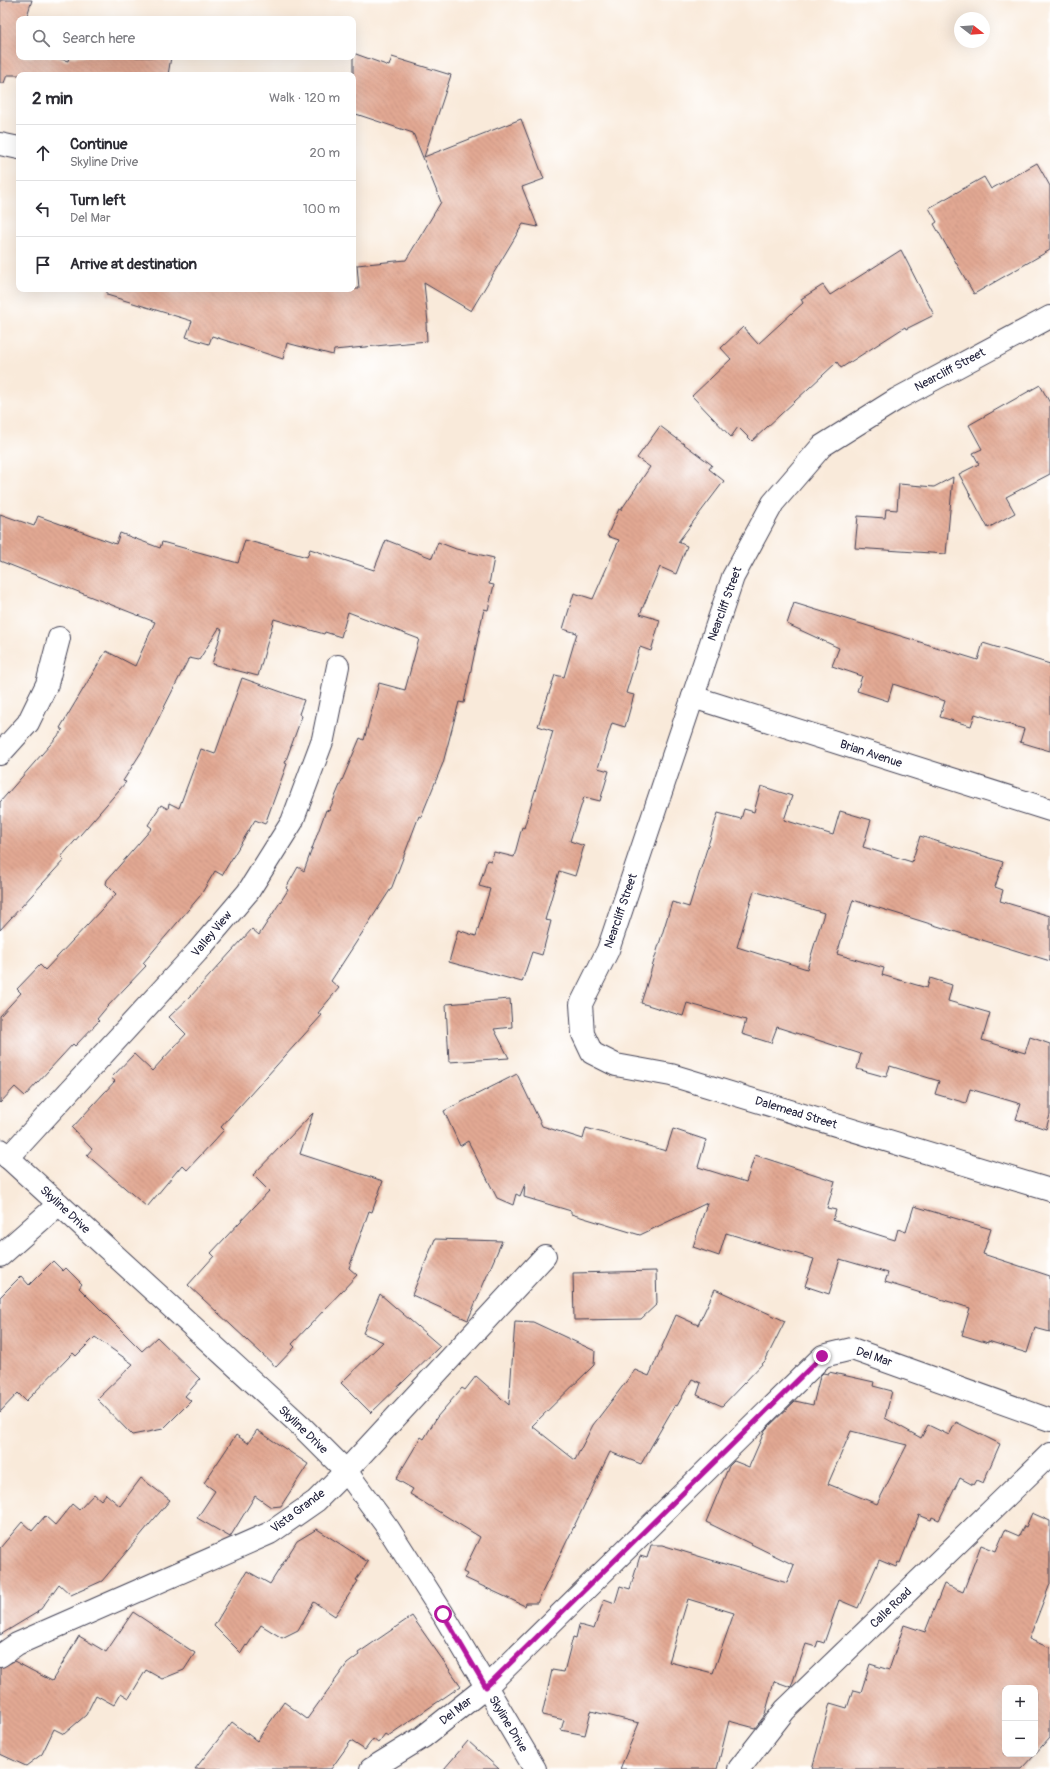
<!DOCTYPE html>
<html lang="en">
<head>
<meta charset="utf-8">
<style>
  :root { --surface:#fff; --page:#f2f2f3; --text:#2b2b33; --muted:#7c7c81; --line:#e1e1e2 }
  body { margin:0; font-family:Pangolin,sans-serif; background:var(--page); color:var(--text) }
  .controls { position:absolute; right:12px; bottom:12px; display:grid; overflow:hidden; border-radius:8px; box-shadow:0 4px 16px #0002 }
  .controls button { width:36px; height:36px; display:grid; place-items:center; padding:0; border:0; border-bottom:1px solid var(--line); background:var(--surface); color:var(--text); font:20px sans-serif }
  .compass { position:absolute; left:954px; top:12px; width:36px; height:36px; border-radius:50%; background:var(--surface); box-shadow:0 4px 16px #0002; rotate:107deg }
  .stop { position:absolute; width:12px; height:12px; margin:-9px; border:3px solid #b5179e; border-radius:50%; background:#fff }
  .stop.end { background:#b5179e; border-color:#fff; box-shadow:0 1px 4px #0008 }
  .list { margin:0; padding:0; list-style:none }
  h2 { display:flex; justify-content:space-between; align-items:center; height:52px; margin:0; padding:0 16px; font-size:17px }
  h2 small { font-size:13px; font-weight:400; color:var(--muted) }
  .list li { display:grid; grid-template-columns:26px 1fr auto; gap:12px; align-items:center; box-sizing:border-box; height:56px; padding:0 16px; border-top:1px solid var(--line) }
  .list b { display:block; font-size:15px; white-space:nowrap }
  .list p { margin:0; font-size:13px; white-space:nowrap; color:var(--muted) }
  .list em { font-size:13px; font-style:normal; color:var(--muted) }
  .icon { flex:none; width:22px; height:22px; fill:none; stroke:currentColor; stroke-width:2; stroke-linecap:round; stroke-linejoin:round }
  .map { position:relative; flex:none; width:1050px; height:1769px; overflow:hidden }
  .search { position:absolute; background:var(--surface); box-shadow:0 4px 16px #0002; left:16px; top:16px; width:340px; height:44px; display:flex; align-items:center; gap:10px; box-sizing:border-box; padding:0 14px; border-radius:8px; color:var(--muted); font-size:15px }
  .panel { position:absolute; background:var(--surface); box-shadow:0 4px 16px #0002; left:16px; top:72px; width:340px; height:220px; border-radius:8px }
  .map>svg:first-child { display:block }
  .building { fill:url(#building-back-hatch); fill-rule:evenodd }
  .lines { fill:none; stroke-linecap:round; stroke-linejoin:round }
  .street-casing { stroke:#424053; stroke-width:24 }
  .street { stroke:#fff; stroke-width:22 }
  .route { stroke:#b5179e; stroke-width:5 }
  .labels { text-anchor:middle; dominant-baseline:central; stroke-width:4; stroke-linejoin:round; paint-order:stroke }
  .street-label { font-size:12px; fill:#22223b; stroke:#fff }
</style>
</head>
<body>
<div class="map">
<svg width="1050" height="1769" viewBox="0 0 1050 1769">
  <defs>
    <pattern id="building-back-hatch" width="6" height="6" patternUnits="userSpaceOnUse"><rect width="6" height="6" fill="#e2a893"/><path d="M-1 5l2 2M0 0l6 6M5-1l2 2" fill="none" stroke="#c29080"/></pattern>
  </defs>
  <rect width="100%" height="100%" fill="#fff"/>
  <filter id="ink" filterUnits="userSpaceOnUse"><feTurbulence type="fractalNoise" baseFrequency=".025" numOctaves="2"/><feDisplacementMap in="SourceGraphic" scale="8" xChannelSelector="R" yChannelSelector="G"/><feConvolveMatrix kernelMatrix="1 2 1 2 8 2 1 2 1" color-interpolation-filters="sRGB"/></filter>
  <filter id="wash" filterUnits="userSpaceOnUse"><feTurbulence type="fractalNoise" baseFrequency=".012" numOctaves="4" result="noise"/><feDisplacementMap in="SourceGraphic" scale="16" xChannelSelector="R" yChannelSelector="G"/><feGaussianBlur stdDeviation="0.9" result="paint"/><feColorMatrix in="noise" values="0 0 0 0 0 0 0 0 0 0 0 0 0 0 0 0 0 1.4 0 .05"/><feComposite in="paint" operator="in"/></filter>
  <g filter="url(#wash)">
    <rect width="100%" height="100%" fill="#f9eada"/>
    <g id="blocks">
      <g class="building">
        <polygon points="0,0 32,0 26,19 19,19 19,40 17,46 19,46 19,57 54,57 68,61 69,57 171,57 168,75 7,75 4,83 0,83"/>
        <polygon points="353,53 389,66 392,57 451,75 424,157 521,119 544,179 522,187 538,227 523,224 471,311 424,283 428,323 426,323 427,341 334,350 333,355 287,343 283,359 212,336 209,344 186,337 192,321 107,295 107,289 359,289 357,265 406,260 441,202 413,133 353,113"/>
        <polygon points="1037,163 1050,186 1050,250 974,294 934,224 937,222 929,208 984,177 991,189"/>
        <polygon points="901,250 934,315 906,329 905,327 841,368 837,362 752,441 738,427 731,437 692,396 731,359 721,348 743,327 758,344 803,303 801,299 823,285 830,295"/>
        <polygon points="1040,385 1050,403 1050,474 1006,497 1015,513 988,528 959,474 979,464 973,453 982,449 969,425"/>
        <polygon points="660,426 712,465 709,469 724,481 678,542 687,546 676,574 660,567 640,614 660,620 651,651 640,647 626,693 634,695 625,727 612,723 598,768 609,771 600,801 584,797 570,841 584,846 575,876 559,871 545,920 551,921 542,955 532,952 522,982 449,962 458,930 476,936 490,889 479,886 487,860 491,861 494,852 514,857 522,827 524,828 553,731 538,726 555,675 564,677 577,633 563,629 574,593 593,599 619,540 607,536 619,509 621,510 650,467 637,458"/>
        <polygon points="953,477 946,554 855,548 858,516 885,518 886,509 897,510 899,484 934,487"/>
        <polygon points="0,514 34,526 38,516 116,544 120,533 160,548 162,542 238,563 245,540 307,557 310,549 374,570 386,540 432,558 438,542 456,549 494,558 489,584 494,585 488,610 484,609 464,703 459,702 443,763 421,817 419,816 392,887 331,981 339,988 318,1013 322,1015 221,1127 224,1130 187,1170 182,1165 147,1207 87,1155 92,1149 72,1128 115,1081 111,1078 134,1054 152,1071 186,1034 169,1017 190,997 252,929 259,935 288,890 286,888 298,867 304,871 326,810 329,811 360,738 364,740 379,683 405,690 419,639 348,612 341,637 325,632 324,634 274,619 258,676 212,664 222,630 219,628 199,660 189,658 142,751 123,781 126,782 61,857 64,860 0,930 0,802 63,730 60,728 106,651 135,666 155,622 0,561"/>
        <polygon points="794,603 978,660 983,643 1050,664 1050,751 1020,742 1024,729 975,714 971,726 940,717 945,701 893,684 888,701 857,691 862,676 832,666 839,648 787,624"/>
        <polygon points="242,678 304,700 299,714 302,716 285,763 287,764 265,824 255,820 222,875 215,871 200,896 143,963 146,966 107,1007 97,1019 99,1021 75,1046 73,1044 25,1096 15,1087 0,1103 0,1016 21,993 17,989 40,965 45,970 116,894 106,884 107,880 152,828 148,825 161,805 168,809 169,803 179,808 201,749 215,754"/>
        <path d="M761 786 792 796 784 820 833 835 840 811 871 820 863 847 912 862 920 836 1003 862 995 887 1003 890 1000 901 1050 916V961L853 900 837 954 884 968 882 975 927 988 930 978 952 985 948 1001 990 1013 982 1040 1025 1053 1030 1037 1050 1044V1115L1046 1129 1016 1119 1021 1104 970 1089 966 1103 935 1094 939 1081 890 1066 886 1077 857 1069 861 1054 777 1027 771 1043 742 1034 746 1020 687 1003 683 1016 641 1003 672 902 689 907 718 813 741 819 744 809 754 812ZM754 891 824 913 807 969 737 947Z"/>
        <polygon points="510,999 512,1027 494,1029 509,1058 449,1062 446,1004"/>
        <polygon points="517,1074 542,1126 583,1139 586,1128 666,1151 673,1129 706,1140 698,1167 746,1182 755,1155 835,1181 827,1208 836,1210 833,1220 850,1226 895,1240 898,1229 906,1232 914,1206 991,1229 983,1254 1050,1276 1050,1332 1035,1328 1027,1353 988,1341 988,1343 962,1335 970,1308 885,1282 888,1273 840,1259 829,1294 805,1286 814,1259 726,1233 719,1256 693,1247 707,1203 640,1235 571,1214 571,1211 524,1197 525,1184 520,1196 516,1194 513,1205 497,1198 468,1141 460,1146 444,1111"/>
        <polygon points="313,1113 300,1154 383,1181 372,1212 369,1211 349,1268 357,1275 292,1344 295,1347 276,1367 188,1285 214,1256 211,1253 269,1191 253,1175"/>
        <polygon points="435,1239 502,1241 468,1320 412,1295"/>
        <polygon points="53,1261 63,1271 66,1268 82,1284 79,1288 142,1351 157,1337 200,1379 185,1396 191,1401 163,1429 132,1435 97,1399 133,1364 95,1337 76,1356 73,1353 26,1401 18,1393 0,1412 0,1297 21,1276 29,1285"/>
        <polygon points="656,1271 657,1304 641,1319 574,1320 573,1273"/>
        <polygon points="715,1289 785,1321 765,1361 722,1406 697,1395 701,1383 692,1379 677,1406 675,1405 641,1464 610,1452 537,1603 526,1603 525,1606 465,1578 467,1574 463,1572 480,1537 410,1494 413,1489 396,1479 421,1437 424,1439 437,1417 462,1388 465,1390 476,1376 509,1405 515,1321 533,1322 595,1351 594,1365 532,1426 575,1460 593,1425 635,1370 649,1376 676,1315 698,1325"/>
        <polygon points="380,1294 440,1346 371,1413 341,1383 383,1342 363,1333"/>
        <path d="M829 1372 874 1382 873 1386 892 1391 885 1418 921 1438 928 1425 949 1435 956 1422 1000 1444 983 1483 976 1480 973 1485 960 1478 939 1520 932 1517 931 1520 919 1515 900 1563 898 1562 896 1567 879 1560 858 1608 839 1600 824 1643 818 1641 816 1647 806 1644 791 1687 774 1681 765 1715 755 1728 729 1721 717 1769H620L639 1723 591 1711 585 1735 561 1730 564 1720 542 1715 552 1670 564 1672 573 1637 576 1638 579 1625 594 1629 604 1599 615 1603 620 1586 630 1589 640 1556 647 1558 651 1545H662L787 1583 794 1565 706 1522 729 1466 734 1461 749 1467 765 1430 795 1401 813 1405 820 1376 823 1373 828 1374ZM851 1431 907 1445 877 1504 828 1484ZM688 1599 734 1613 713 1673 669 1662Z"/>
        <polygon points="257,1430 308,1464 281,1506 271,1507 255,1496 230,1537 197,1518 215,1491 204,1483 236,1435 248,1443"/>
        <polygon points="141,1478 170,1500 102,1581 71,1595 59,1584 41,1609 37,1611 38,1612 0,1635 0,1548 22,1522 32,1531 45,1516 55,1525 72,1504 79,1510 94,1494 101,1500 106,1494 120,1506"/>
        <polygon points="1032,1513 1050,1521 1050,1584 1029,1639 1050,1648 1050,1737 1035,1754 1035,1688 1005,1688 1005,1754 1035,1754 1021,1769 812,1769 830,1703 847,1708 853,1690 861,1692 870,1664 889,1670 904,1625 925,1632 944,1584 963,1592 981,1545 996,1551 1005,1530 1019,1536 1024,1526 1026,1527"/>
        <polygon points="317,1529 368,1562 356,1580 358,1581 335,1616 314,1602 298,1630 282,1638 261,1625 247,1646 246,1645 241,1653 214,1626 247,1571 270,1584 297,1541"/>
        <polygon points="133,1612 195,1653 184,1670 162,1679 146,1670 129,1698 121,1693 114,1705 96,1695 86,1715 64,1734 54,1729 42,1754 26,1766 0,1754 0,1668 14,1661 52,1681 79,1636 106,1652"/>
        <polygon points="412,1616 461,1686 388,1736 385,1734 378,1743 373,1739 365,1750 351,1741 331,1769 195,1769 232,1722 257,1741 284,1702 307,1719 347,1664 359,1655 358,1653"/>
        <polygon points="468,1741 499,1769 444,1769"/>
      </g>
    </g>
  </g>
  <g filter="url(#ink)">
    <use href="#blocks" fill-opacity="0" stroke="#424053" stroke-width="1"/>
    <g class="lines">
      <defs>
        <g id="street">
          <polyline points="0,144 19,148"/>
          <polyline points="1050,317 897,399 822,446 773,503 733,577 608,950 581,1004 583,1034 592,1053 616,1065 671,1075 1050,1190"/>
          <polyline points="693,697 1050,810"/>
          <polyline points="0,754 28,723 47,684 59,638"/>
          <polyline points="0,1150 299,1424 346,1471 388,1528 443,1614 535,1769"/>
          <polyline points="8,1158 197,952 248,892 292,822 323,739 338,666"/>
          <polyline points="0,1256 59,1204"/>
          <polyline points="0,1656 17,1644 270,1533 316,1501 346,1471 545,1256"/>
          <polyline points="371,1769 423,1737 486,1687 823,1356 852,1349 1050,1420"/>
          <polyline points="739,1769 785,1710 1050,1454"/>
        </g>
      </defs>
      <use href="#street" class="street-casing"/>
      <use href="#street" class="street"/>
    </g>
  </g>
  <g class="lines" filter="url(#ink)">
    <polyline class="route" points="443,1614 486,1687 822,1356"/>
  </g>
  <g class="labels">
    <g class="street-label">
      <text transform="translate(950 370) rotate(-28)">Nearcliff Street</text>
      <text transform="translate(725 604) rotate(-70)">Nearcliff Street</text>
      <text transform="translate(871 754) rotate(18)">Brian Avenue</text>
      <text transform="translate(621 911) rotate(-71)">Nearcliff Street</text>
      <text transform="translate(212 934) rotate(-50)">Valley View</text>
      <text transform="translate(796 1113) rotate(17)">Dalemead Street</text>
      <text transform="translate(65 1210) rotate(43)">Skyline Drive</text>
      <text transform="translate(874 1357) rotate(19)">Del Mar</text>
      <text transform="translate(303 1430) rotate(44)">Skyline Drive</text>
      <text transform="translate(298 1511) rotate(-37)">Vista Grande</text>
      <text transform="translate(891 1608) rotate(-44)">Calle Road</text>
      <text transform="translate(456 1711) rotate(-38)">Del Mar</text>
      <text transform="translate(508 1724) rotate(59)">Skyline Drive</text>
    </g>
  </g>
</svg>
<div class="controls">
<button>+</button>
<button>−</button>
</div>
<svg class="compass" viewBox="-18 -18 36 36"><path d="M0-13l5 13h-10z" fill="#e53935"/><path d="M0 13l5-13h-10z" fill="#7c7c81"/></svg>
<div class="stop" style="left:443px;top:1614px"></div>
<div class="stop end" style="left:822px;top:1356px"></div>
<div class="search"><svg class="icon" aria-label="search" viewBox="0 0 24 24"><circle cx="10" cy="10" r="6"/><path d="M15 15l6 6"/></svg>Search here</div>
<section class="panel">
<h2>2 min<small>Walk · 120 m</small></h2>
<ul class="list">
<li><svg class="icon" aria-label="ahead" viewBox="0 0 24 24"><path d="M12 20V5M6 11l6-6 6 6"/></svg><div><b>Continue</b><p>Skyline Drive</p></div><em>20 m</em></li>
<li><svg class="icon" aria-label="left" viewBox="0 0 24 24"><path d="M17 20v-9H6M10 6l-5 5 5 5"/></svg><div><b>Turn left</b><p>Del Mar</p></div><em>100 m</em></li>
<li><svg class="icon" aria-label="arrive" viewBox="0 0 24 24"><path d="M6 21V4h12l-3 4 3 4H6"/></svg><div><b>Arrive at destination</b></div></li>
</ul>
</section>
</div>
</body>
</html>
